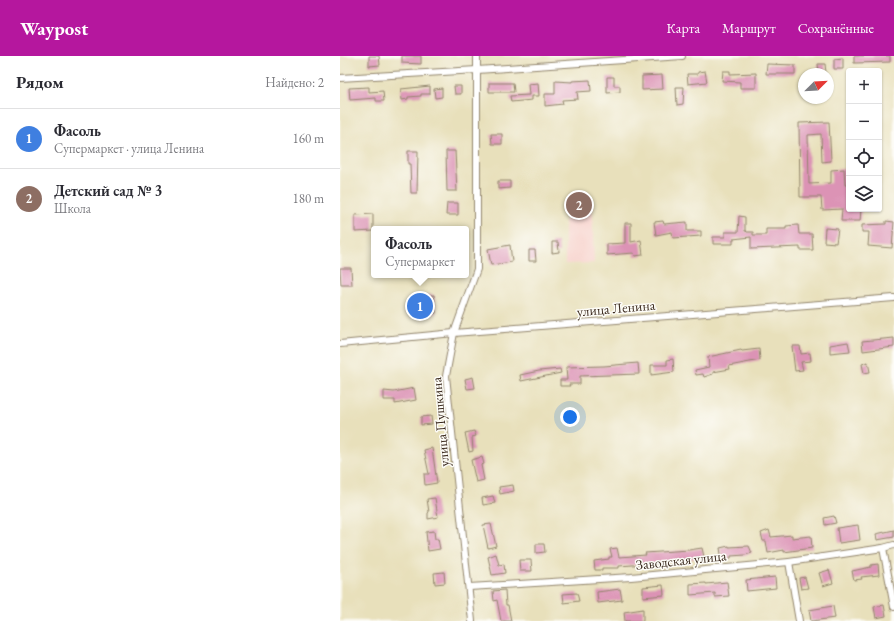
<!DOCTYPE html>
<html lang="ru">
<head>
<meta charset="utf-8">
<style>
  :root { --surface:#fff; --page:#f7f7f7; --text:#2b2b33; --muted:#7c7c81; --line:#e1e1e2; --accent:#b5179e }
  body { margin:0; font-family:"EB Garamond",serif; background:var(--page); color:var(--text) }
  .controls { position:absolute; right:12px; top:12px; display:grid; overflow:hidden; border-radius:4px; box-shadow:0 1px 3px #0004 }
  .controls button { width:36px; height:36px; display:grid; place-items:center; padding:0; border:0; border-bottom:1px solid var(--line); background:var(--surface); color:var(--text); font:20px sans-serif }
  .compass { position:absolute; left:458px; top:12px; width:36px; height:36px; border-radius:50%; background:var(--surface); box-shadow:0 1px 3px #0004; rotate:66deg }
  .you { position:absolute; left:230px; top:361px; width:14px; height:14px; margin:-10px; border:3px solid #fff; border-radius:50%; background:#1a73e8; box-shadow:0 0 0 6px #1a73e833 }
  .badge { display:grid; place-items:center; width:26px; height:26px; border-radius:50%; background:var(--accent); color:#fff; font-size:13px; font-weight:700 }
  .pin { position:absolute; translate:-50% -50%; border:2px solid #fff; box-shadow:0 1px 4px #0006 }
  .popup { position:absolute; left:31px; top:170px; width:98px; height:52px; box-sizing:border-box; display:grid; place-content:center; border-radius:4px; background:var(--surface); filter:drop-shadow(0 1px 3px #0005); font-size:13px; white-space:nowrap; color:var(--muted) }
  .popup b { font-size:15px; color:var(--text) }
  .popup::after { content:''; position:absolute; left:50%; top:100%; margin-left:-8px; border:8px solid transparent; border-top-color:var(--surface) }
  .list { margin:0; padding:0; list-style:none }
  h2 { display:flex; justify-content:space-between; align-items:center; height:52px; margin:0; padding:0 16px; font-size:17px }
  h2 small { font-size:13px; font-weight:400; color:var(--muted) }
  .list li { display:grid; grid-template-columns:26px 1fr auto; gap:12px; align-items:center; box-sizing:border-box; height:60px; padding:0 16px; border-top:1px solid var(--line) }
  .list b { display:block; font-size:15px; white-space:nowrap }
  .list p { margin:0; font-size:13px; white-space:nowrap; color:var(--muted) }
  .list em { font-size:13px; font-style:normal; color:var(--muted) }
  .icon { flex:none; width:22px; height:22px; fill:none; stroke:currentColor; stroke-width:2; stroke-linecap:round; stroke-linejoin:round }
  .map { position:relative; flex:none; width:554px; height:565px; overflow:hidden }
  header { display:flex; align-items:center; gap:24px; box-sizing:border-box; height:56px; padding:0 20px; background:var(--accent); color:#fff }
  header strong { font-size:19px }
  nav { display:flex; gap:22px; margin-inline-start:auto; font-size:14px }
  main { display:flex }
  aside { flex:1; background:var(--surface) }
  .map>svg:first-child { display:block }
  .built { fill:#f7d0ca }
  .building { fill:#dc93b5 }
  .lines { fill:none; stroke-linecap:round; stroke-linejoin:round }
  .minor-casing { stroke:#92856c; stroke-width:8 }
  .minor { stroke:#fff; stroke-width:6 }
  .labels { text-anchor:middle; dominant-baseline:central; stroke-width:3; stroke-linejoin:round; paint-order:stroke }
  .street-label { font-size:14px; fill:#3b2a1e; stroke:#fdfcf7 }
</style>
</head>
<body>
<header>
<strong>Waypost</strong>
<nav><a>Карта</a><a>Маршрут</a><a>Сохранённые</a></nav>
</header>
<main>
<aside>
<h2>Рядом<small>Найдено: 2</small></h2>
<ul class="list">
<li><span class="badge" style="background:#3f7fe0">1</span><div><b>Фасоль</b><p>Супермаркет · улица Ленина</p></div><em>160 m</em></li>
<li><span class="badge" style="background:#8d6e63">2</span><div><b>Детский сад № 3</b><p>Школа</p></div><em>180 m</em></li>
</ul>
</aside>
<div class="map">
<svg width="554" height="565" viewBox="0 0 554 565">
  <rect width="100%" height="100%" fill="#fdfcf7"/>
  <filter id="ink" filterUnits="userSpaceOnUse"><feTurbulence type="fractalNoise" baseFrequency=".025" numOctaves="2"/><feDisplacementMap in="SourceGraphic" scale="8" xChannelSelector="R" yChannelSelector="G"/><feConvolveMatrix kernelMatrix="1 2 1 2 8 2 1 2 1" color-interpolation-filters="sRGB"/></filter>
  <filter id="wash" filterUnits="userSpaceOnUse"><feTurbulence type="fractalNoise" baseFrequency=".012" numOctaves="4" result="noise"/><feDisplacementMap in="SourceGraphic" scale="16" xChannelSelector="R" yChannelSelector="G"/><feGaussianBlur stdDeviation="0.9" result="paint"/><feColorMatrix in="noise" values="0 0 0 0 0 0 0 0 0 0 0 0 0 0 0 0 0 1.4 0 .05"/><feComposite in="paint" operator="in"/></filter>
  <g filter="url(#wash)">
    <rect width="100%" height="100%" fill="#e8e0bb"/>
    <polygon class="built" points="252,144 254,207 225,208 225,145"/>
    <g id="blocks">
      <g class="building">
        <polygon points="29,0 39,0 40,9 29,10"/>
        <polygon points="62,0 81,0 81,8 62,7"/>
        <polygon points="514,0 550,0 550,6 514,7"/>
        <polygon points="503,2 503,13 494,13 494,3"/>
        <polygon points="427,8 455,9 455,18 426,18"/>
        <polygon points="478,8 485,8 486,17 479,17"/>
        <polygon points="365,15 367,26 348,28 347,18 358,18 358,16"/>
        <polygon points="383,15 390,15 390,18 416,17 416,32 400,32 400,26 382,25"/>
        <polygon points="322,19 323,33 302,34 302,20"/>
        <polygon points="267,21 274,21 274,30 280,30 280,36 267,37"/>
        <polygon points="250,24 251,35 237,36 238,43 222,44 223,48 205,50 205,38 215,38 215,25 232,26 232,25"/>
        <polygon points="149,27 173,27 174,36 149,36"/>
        <polygon points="198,27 199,40 192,40 192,44 171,46 170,40 189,39 188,28"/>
        <polygon points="90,30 90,38 81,38 81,40 68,41 68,43 62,44 61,33"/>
        <polygon points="114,30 121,30 121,38 115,38"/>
        <polygon points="29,31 29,36 43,35 44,45 36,45 36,42 10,44 9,32"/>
        <polygon points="336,31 344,31 343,48 337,49"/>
        <polygon points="102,32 102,41 95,42 94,33"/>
        <polygon points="489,66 491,105 482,106 481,78 468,79 469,128 491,127 491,114 504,113 505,129 509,129 509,153 521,153 520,165 501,165 502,153 482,154 481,141 460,141 459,67"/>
        <polygon points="151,78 162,78 162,88 152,88"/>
        <polygon points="68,95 78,95 77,137 71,137 70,108 68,108"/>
        <polygon points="106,95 115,95 117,135 107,135"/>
        <polygon points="158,125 170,125 170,132 158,133"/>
        <rect x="226" y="146" width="26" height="6"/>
        <polygon points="107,147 118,147 118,159 106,159"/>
        <polygon points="33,158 33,175 15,176 15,159"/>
        <polygon points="399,160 405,161 405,175 406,175 407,176 413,176 413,179 426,179 426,173 446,173 446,170 458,169 459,178 472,178 473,194 460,194 460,191 411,193 411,181 393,183 393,188 373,188 373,181 385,181 385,176 398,176"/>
        <polygon points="323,165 324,168 347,166 347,175 361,175 361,180 333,182 332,176 316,179 314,166"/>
        <polygon points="546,165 554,166 552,192 528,190 529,176 522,176 522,169 546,168"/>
        <polygon points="285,167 291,167 291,186 301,184 303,199 295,200 294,197 267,199 267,188 285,187"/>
        <polygon points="485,172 498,173 496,187 484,186"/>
        <polygon points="212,186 218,186 219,196 212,197"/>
        <polygon points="170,189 172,206 151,209 148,193"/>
        <polygon points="189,194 195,194 196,205 189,205"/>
        <polygon points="0,212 11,212 12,229 1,229"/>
        <polygon points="94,239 96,257 77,259 76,248 79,248 79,240"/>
        <polygon points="554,282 554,291 523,295 522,285"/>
        <polygon points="508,286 510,295 490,297 490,289"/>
        <polygon points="452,290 460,290 461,298 470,297 471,305 461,306 463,314 455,315"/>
        <polygon points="419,293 420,304 389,310 390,313 373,316 373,318 364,321 363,318 356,319 355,314 369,311 368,301 401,294 402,295"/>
        <polygon points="333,303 334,316 311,319 311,309 327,309 327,304"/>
        <polygon points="528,306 530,316 524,317 522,308"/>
        <polygon points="298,307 299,318 240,320 240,328 229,328 230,330 220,330 220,324 227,324 226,311 264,310"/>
        <polygon points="220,313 221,317 181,325 180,319 199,315"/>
        <polygon points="133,321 135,332 127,333 125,323"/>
        <polygon points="74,332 76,344 55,348 55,344 44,344 44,335 54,336"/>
        <polygon points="91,360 92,368 81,369 81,361"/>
        <polygon points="134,375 136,380 132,381 133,395 129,396 125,377"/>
        <polygon points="92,392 97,427 85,429 84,418 89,418 84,394"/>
        <polygon points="142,401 144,408 141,409 144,424 136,426 131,404"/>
        <polygon points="173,429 174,435 160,438 159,431"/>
        <polygon points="153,440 155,447 143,449 142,442"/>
        <polygon points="95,442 98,461 88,463 88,457 89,456 87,443"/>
        <polygon points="494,460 496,467 485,469 484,462"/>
        <polygon points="151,468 156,490 148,492 143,469"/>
        <polygon points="518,469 520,484 499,487 497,472"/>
        <polygon points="429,474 431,481 452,479 452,482 471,480 472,492 444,496 444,494 428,497 426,485 423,485 421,477"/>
        <polygon points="554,474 554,481 537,484 536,478"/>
        <polygon points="94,475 95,483 98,483 100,493 88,495 86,476"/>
        <polygon points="196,488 204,488 205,496 196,497"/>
        <polygon points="389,490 389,491 409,490 412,497 405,499 391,500 391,502 382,504 380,492"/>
        <polygon points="277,492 279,501 306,499 305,497 349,494 362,492 364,501 315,507 315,509 306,510 306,508 279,510 279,512 262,512 262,514 255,514 254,505 269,503 269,501 272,501 270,493"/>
        <polygon points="156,498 159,509 164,508 165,517 152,519 148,501"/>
        <polygon points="179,504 191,504 192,515 180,515"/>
        <polygon points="538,508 539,519 521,521 522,523 514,524 512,515 531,511 531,509"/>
        <polygon points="489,514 493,527 483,530 479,517"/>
        <polygon points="104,516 105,527 95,528 94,517"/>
        <polygon points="435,521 436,532 407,535 406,524"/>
        <polygon points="465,521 468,532 461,533 459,522"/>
        <polygon points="387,526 389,540 375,541 375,537 350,539 350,528 366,527 366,528"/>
        <polygon points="323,529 324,539 303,541 303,531"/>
        <polygon points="280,533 282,544 258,547 257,536"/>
        <polygon points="165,534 166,549 168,549 171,565 161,565 157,544 154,545 153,535"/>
        <polygon points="237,537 239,545 224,547 223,538"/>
        <polygon points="544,549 546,560 536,562 534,551"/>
        <polygon points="493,550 495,562 471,565 469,554"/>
        <polygon points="303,553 303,565 285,565 284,556"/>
      </g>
    </g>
  </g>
  <g filter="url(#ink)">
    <use href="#blocks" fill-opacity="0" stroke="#92856c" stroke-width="1"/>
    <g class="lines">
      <defs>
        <g id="minor">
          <polyline points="0,22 137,14 342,0"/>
          <polyline points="0,288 114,277 554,242"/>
          <polyline points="543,492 554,551"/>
          <polyline points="449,506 459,565"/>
          <polyline points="129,531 291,521 449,506 543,492 554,489"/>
          <polyline points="132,565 106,320 114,277 137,213 137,0"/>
        </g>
      </defs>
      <use href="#minor" class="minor-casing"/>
      <use href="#minor" class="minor"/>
    </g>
  </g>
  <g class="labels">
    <g class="street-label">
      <text transform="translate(276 252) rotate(-5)">улица Ленина</text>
      <text transform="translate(100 366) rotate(-95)">улица Пушкина</text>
      <text transform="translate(341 504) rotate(-6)">Заводская улица</text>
    </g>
  </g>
</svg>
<div class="controls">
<button>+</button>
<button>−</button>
<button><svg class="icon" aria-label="locate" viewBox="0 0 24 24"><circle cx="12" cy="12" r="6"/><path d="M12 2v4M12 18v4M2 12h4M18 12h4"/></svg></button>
<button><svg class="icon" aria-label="layers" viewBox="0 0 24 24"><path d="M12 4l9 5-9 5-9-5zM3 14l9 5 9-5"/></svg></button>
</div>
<svg class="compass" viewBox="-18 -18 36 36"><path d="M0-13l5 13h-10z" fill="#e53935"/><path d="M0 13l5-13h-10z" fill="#7c7c81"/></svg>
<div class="you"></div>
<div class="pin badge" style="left:80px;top:250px;background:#3f7fe0">1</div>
<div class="popup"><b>Фасоль</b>Супермаркет</div>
<div class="pin badge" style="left:239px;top:149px;background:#8d6e63">2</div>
</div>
</main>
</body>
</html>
